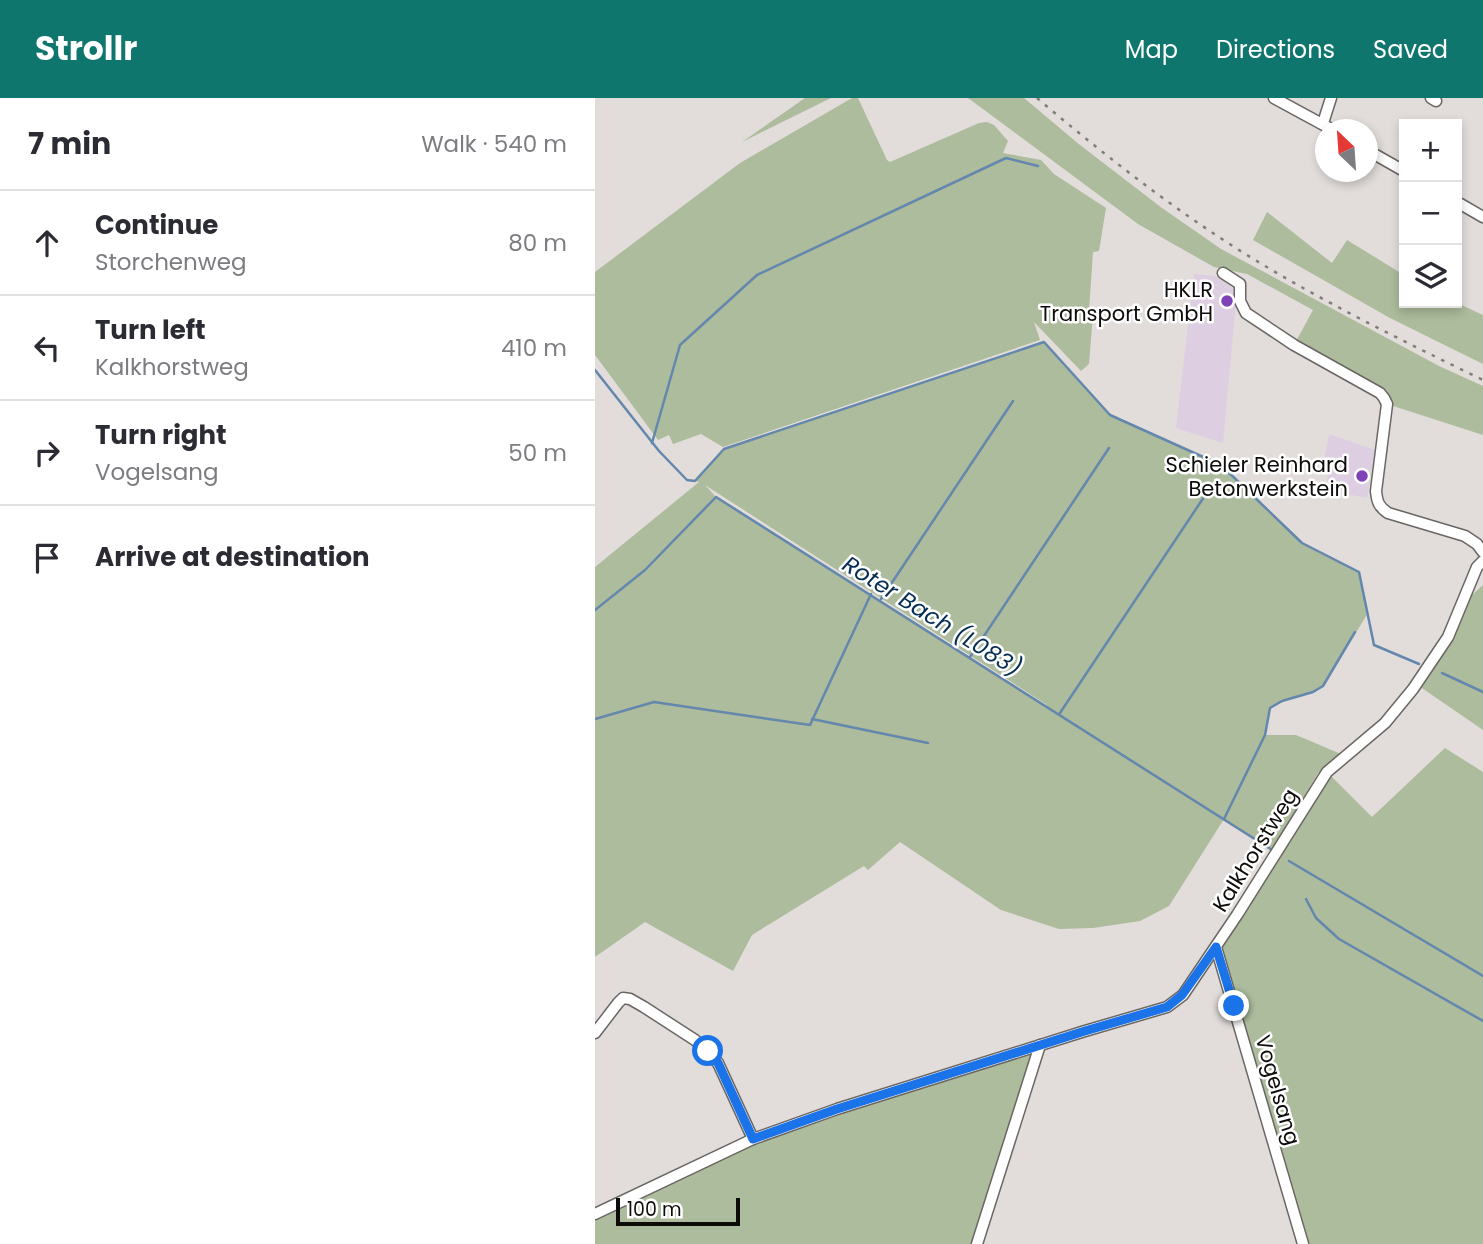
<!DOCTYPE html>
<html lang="en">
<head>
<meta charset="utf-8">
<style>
  :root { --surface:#fff; --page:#f2f2f3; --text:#2b2b33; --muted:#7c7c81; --line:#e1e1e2; --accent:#0f766e }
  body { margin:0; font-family:Poppins,sans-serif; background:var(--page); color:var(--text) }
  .controls { position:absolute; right:21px; top:21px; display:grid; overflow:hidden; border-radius:0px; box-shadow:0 4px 10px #0003 }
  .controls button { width:63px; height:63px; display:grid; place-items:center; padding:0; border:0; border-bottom:2px solid var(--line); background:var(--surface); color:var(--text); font:35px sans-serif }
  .compass { position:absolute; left:720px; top:21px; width:63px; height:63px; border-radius:50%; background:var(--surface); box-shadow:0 4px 10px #0003; rotate:335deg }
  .scale { position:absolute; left:21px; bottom:18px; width:124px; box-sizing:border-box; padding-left:7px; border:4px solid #0e0c0b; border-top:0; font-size:19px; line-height:24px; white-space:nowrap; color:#0e0c0b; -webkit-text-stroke:5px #fff; paint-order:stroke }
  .stop { position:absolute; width:21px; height:21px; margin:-16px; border:5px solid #1a73e8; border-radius:50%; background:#fff }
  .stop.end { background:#1a73e8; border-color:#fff; box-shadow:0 2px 7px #0008 }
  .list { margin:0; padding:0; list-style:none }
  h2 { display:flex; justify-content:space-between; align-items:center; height:91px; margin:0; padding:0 28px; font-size:30px }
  h2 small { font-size:23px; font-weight:400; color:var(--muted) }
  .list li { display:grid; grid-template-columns:46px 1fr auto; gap:21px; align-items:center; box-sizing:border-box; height:105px; padding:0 28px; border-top:2px solid var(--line) }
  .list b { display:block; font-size:26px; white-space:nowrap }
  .list p { margin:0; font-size:23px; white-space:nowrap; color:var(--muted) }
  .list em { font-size:23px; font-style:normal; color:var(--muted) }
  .icon { flex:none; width:38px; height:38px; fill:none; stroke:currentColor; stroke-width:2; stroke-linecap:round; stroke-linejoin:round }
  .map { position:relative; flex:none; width:888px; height:1146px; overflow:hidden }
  header { display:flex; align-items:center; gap:42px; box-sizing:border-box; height:98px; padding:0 35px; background:var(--accent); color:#fff }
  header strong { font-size:33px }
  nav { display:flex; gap:38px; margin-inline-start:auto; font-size:24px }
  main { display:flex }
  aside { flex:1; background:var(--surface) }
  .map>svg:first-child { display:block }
  .commercial { fill:#ddcfe1 }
  .green { fill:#acbc9c; fill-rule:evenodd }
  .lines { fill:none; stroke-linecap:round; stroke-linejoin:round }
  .stream { stroke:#6487ae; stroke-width:2.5 }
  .minor-casing { stroke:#6a6663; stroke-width:13 }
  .minor { stroke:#fff; stroke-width:10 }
  .rail { stroke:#807d7a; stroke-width:2.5; stroke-dasharray:3.5 7; stroke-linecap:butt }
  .route { stroke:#1a73e8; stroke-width:9 }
  .poi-dot { fill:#7f41b6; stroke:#fff; stroke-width:2.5 }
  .labels { text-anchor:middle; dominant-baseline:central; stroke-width:5; stroke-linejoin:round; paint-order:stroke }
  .poi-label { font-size:21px; fill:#0e0c0b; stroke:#fff; text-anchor:end }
  .street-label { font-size:21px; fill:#0e0c0b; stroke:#fff }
  .water-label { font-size:23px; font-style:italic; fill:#062e54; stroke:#fff }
</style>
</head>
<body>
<header>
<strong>Strollr</strong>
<nav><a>Map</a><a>Directions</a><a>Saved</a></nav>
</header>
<main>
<aside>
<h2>7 min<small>Walk · 540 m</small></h2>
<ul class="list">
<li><svg class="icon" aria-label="ahead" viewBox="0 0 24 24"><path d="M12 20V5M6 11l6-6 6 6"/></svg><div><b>Continue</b><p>Storchenweg</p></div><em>80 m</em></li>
<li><svg class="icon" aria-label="left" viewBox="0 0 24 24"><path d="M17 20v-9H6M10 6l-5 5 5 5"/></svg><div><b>Turn left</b><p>Kalkhorstweg</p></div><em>410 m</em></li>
<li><svg class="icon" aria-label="right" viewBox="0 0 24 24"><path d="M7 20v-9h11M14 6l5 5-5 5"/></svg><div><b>Turn right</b><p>Vogelsang</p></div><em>50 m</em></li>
<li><svg class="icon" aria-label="arrive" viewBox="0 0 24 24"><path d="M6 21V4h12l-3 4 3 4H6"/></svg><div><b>Arrive at destination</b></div></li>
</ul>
</aside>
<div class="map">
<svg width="888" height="1146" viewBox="0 0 888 1146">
  <rect width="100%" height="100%" fill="#e2ddda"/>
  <g class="commercial">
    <polygon points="599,176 621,178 642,194 628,345 581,330"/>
    <polygon points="734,336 780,352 772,400 756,397 750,392 733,391 732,376 727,373"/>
  </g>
  <g class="green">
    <polygon points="210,0 236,0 147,44"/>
    <polygon points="257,0 263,0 292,62 295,64 384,25 392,24 399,27 413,43 408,55 446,62 459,76 511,110 504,153 498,154 494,213 498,216 494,266 486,273 439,224 445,242 128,349 106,336 78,346 74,337 63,342 0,257 0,174 145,65"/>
    <polygon points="373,0 429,0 485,47 567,110 626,151 844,268 888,288 888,337 792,306 789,300 699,247 718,212 652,176 619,169 543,126"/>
    <polygon points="672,114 737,165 752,142 809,177 809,205 862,205 888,217 888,266 795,220 658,142"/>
    <path d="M449 244 515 317 626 367 707 445 764 474 773 515 728 588C711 598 692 600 675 610L670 637H701L746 656 723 675 677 752 629 721 574 808 545 823 498 830 464 831 406 812 305 744 273 772 269 768 157 837 138 873 50 824 0 859V469L104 384 100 383 129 351ZM110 387 452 607V608L121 399Z"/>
    <polygon points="888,487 888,632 821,586 867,506"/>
    <polygon points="850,650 888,674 888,1146 714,1146 682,1057 621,849 732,674 777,719"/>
    <polygon points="445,947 382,1146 0,1146 0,1116 158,1041"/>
  </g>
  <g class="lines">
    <g class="stream">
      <polyline points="0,272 64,353 92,382 100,383 129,351 449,244 515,317 626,367 707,445 764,474 779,547 824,566"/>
      <polyline points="57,345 85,247 162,177 411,60 443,68"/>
      <polyline points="286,501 418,303"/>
      <polyline points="0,512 50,472 121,399 677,752"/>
      <polyline points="375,559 514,350"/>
      <polyline points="847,575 888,594"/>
      <polyline points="465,615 609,399"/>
      <polyline points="0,621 59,604 215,627 276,496"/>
      <polyline points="217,621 333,645"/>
      <polyline points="629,721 670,637 675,610 687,603 718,594 728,588 760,534"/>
      <polyline points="694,763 888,878"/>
      <polyline points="711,801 721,820 744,841 888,923"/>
    </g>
    <defs>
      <g id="minor">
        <polyline points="679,0 738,32"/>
        <polyline points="836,0 841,3"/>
        <polyline points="728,25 736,0"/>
        <polyline points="772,52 809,73"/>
        <polyline points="862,104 888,119"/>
        <path d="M628 175 645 186V203L651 215 699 247 785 295 789 300 792 306 781 393C782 404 784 409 793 415L870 438 882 446 888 454"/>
        <polyline points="621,849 708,1146"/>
        <polyline points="0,935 23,905 28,900 35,901 49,909 100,942 112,953 123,965 129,978 158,1041"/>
        <polyline points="0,1116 158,1041 242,1011 490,933 572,909 588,897 642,817 732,674 790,625 818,591 853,539 882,469 888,463"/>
        <polyline points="382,1146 445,947"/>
      </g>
    </defs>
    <use href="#minor" class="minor-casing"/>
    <use href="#minor" class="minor"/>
    <path class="rail" d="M442 0C508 56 578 111 652 157 728 204 808 243 888 282"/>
  </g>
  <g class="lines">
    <polyline class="route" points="113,953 123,965 158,1041 242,1011 490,933 572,909 587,897 621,849 639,908"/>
  </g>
  <g class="poi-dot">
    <circle cx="632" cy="203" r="7"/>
    <circle cx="767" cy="378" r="7"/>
  </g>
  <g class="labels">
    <g class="poi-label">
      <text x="618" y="191">HKLR<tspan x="618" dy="24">Transport GmbH</tspan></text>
      <text x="753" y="366">Schieler Reinhard<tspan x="753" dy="24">Betonwerkstein</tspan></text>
    </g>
    <g class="street-label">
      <text transform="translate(660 752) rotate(-58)">Kalkhorstweg</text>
      <text transform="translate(683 992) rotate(74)">Vogelsang</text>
    </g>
    <g class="water-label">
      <text transform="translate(337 518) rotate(32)">Roter Bach (L083)</text>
    </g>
  </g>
</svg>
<div class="controls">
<button>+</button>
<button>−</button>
<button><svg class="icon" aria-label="layers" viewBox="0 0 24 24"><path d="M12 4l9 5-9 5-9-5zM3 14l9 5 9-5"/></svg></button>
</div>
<svg class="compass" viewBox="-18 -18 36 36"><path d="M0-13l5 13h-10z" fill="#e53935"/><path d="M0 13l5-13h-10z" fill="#7c7c81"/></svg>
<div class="scale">100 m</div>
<div class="stop" style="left:113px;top:953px"></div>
<div class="stop end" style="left:639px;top:908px"></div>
</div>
</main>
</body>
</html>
